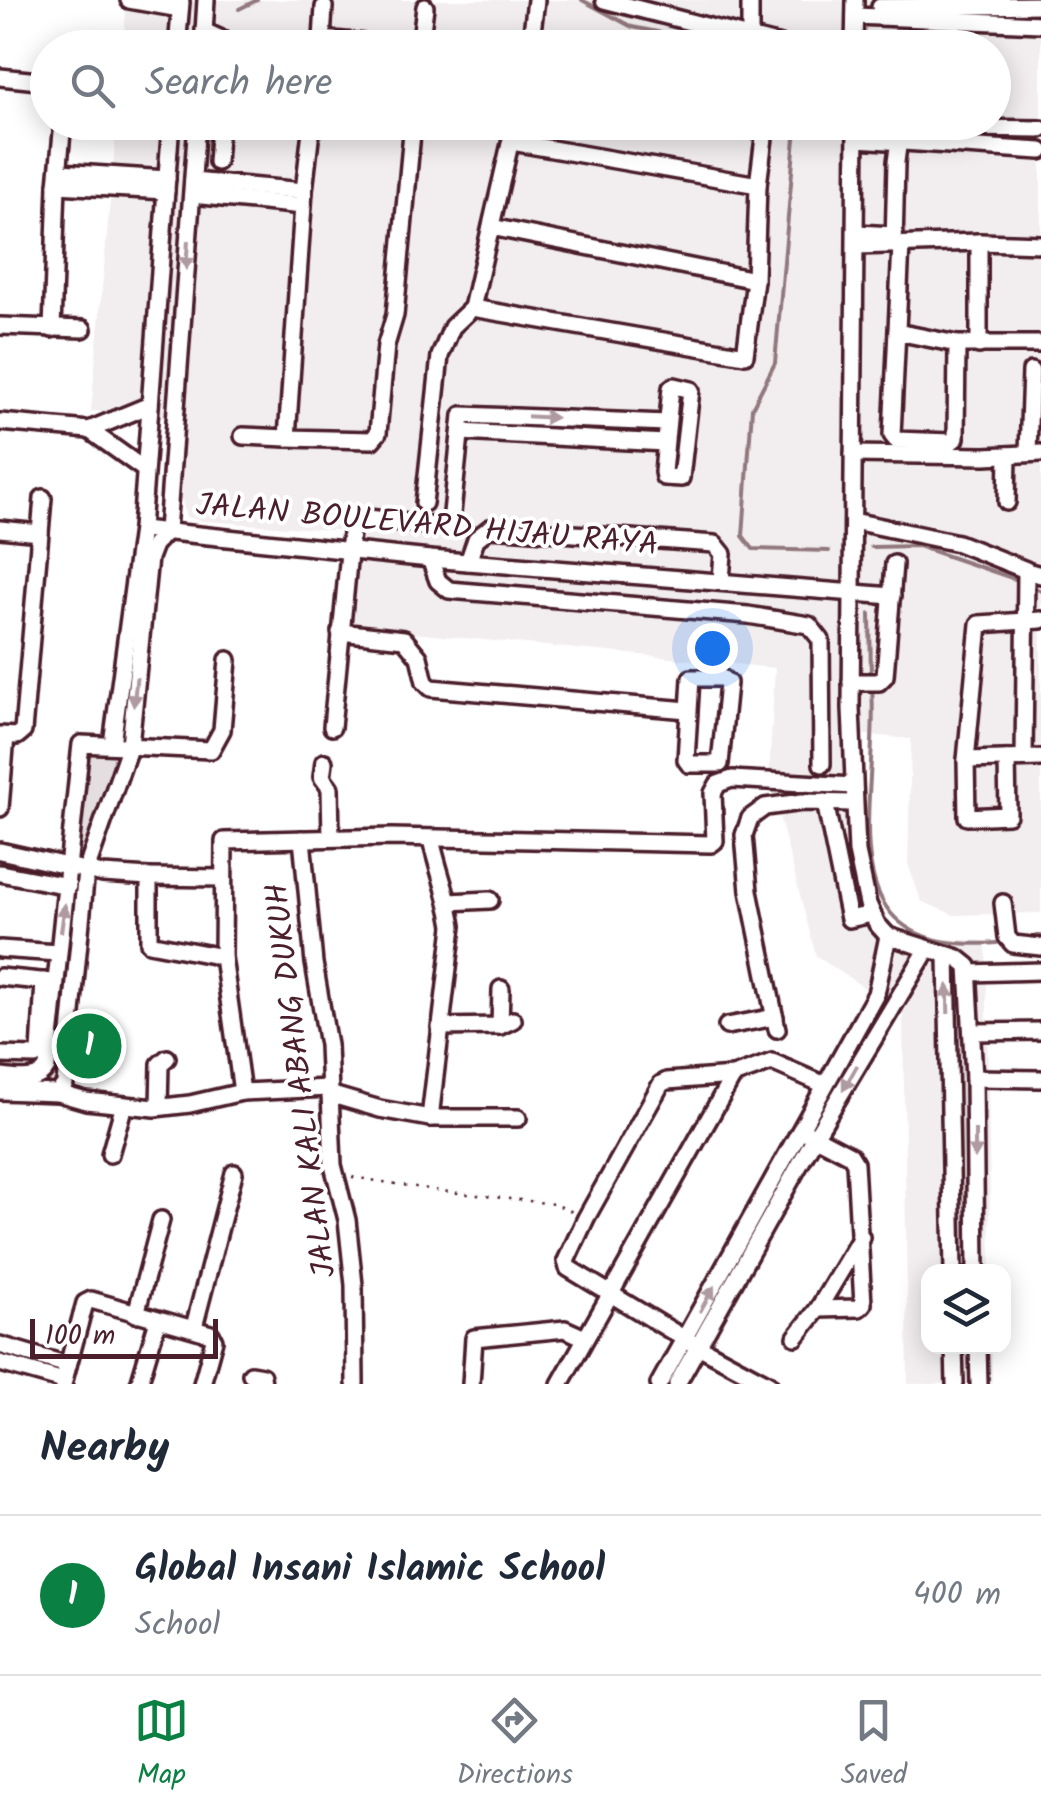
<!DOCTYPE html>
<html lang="en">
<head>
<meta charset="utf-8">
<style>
  :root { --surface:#fff; --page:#f2f2f3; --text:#1f2937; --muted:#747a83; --line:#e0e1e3; --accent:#0b8043 }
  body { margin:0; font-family:Kalam,sans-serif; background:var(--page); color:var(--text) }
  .controls { position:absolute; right:30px; bottom:30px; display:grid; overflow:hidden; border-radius:20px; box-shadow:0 5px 25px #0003 }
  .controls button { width:90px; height:90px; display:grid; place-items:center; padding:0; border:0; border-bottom:2px solid var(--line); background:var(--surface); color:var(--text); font:50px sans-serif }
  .scale { position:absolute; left:30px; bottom:25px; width:188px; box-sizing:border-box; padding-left:10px; border:5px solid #4a1f2b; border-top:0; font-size:28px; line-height:35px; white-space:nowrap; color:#4a1f2b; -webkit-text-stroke:8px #fff; paint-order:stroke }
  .you { position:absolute; left:712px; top:648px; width:35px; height:35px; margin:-25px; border:8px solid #fff; border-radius:50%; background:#1a73e8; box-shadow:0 0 0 15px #1a73e833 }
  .badge { display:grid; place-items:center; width:65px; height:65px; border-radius:50%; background:var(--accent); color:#fff; font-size:32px; font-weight:700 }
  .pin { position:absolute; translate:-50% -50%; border:5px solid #fff; box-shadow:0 2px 10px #0006 }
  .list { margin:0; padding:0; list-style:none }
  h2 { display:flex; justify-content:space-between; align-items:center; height:130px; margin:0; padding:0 40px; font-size:42px }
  h2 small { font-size:32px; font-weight:400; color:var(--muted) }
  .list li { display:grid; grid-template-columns:65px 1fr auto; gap:30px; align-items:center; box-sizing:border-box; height:160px; padding:0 40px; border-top:2px solid var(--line) }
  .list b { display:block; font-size:38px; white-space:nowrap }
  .list p { margin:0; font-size:32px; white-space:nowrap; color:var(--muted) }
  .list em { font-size:32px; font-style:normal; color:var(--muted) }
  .icon { flex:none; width:55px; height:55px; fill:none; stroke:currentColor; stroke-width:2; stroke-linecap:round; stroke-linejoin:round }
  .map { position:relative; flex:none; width:1041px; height:1384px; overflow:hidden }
  .search { position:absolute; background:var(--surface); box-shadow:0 5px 25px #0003; left:30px; right:30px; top:30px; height:110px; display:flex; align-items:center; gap:25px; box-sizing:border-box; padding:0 35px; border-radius:55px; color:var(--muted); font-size:38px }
  .sheet { height:290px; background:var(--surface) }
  nav { display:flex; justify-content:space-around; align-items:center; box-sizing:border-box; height:140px; border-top:2px solid var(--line); background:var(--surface); font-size:28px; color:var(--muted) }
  nav a { display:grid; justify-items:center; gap:5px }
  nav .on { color:var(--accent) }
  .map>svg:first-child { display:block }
  .built { fill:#f2eeef }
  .grass { fill:#e5dee0; stroke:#987e86; stroke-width:2.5 }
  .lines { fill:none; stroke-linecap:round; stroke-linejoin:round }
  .stream { stroke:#91787e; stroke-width:4 }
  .minor-casing { stroke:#4a1f2b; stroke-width:22 }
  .path { stroke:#4a1f2b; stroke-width:2.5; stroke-dasharray:2.5 8; stroke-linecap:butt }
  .minor { stroke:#fff; stroke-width:15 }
  .oneway { fill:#ae9aa0 }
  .labels { text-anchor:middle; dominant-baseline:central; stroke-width:8; stroke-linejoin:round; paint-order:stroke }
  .street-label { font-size:32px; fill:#4a1f2b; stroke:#fff }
</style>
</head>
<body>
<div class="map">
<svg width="1041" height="1384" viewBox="0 0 1041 1384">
  <rect width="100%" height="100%" fill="#fff"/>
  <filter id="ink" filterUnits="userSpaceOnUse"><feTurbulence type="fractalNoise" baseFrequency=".01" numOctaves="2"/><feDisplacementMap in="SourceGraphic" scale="20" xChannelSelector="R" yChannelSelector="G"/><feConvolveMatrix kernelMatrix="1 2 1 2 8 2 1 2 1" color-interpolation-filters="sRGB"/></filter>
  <g filter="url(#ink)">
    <polygon class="built" points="127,0 1041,0 1041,913 954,915 921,901 908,864 911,739 846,733 850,869 881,948 926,938 986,941 991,1271 928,1272 928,1346 992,1347 992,1384 908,1384 903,1013 816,956 769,778 775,668 350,627 360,532 203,521 186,517 181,498 184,419 91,411 117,123 994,122 994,48 123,47"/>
    <g class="grass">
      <polygon points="130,745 86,871 58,1093 0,1077 43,1075 67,886 0,873 0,851 71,866 80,747"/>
      <polygon points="947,955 963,961 976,1271 953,1271"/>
    </g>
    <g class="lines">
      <g class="stream">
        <polyline points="582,0 632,27 739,48"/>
        <polyline points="239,9 257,0"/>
        <polyline points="801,122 795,138 775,363 752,408 743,536 753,549 829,551"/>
        <polyline points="871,547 918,546 1021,581"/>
        <polyline points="1029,585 1041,591"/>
        <polyline points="870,614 871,679"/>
        <path d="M872 689C881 798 817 957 997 943"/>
        <polyline points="1036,936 1041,936"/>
      </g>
      <defs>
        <g id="minor">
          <polyline points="129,0 180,9"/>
          <polyline points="604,0 792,48"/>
          <polyline points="880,7 1041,5"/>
          <polyline points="855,16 1041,24"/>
          <polyline points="204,31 228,42 227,48"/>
          <polyline points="750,38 750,0"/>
          <polyline points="322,39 324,7"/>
          <polyline points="532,39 580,48"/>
          <polyline points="420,47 425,7"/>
          <polyline points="177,48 181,2"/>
          <polyline points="203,48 206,0"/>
          <polyline points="321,48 322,39 420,48"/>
          <polyline points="530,48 536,0"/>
          <polyline points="854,48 855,0"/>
          <polyline points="0,77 48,82"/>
          <polyline points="312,122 304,191 287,438 372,440 378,433 386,345 395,315 413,122"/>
          <polyline points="856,122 851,708 857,852 868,904 877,924 888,936 958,958 968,966 974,1078 976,1272"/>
          <polyline points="856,127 1041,129"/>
          <polyline points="857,139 1041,151"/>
          <polyline points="512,142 758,185"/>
          <polyline points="217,162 220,122"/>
          <polyline points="60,172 167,179"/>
          <polyline points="193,181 304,191"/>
          <polyline points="57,185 166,191"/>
          <polyline points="192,195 303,206"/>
          <polyline points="491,227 755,280"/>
          <polyline points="857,233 894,235"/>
          <polyline points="979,242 979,345"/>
          <polyline points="894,245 896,162 900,132"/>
          <polyline points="901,245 892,435 896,440 951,442 956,438 957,344 1041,344"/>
          <polyline points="857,246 979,242 1041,244"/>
          <polyline points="472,308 745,355 755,280 758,185 766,122"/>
          <polyline points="0,326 83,329"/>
          <polyline points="52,329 57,185 63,122"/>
          <polyline points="897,332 957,344"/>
          <polygon points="674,386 691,390 681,478 664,477 663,472 671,388"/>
          <polyline points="0,422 89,430 150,405"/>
          <polyline points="89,430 145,470"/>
          <polyline points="461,432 665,443"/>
          <polyline points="243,436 287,438"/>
          <polyline points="1028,452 1031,371"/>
          <polyline points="853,454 985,456 1041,453"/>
          <polyline points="1007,502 1008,455"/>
          <polyline points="424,503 440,356 452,327 472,308 515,122"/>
          <polyline points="853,521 958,543 1026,570"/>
          <polyline points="0,529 40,533"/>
          <polyline points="141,529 430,559 892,596"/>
          <polyline points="167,531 197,122"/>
          <polyline points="430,559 438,581 449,590 748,615 809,625 821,640 822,764"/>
          <polyline points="468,562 476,539 490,528 715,544 723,554 721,580"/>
          <polyline points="340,632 404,639 419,657 425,682 431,688 688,710"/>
          <polygon points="691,678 722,678 728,683 720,764 689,764 686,760"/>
          <polyline points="851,682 879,682 885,676 894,564"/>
          <polyline points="332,727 352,522 368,518 444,527 451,523 462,415 667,423"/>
          <polyline points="0,735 17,736 23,731 43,498"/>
          <polyline points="112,744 141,529 171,122"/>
          <polyline points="1024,758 1026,571 1041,575"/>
          <polyline points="1007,759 1008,815 967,817 966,760 979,624 1041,620"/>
          <polyline points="966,760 1041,758"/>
          <polyline points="324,762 322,777 330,788 331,837"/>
          <polyline points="825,802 849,919 872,914"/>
          <polyline points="0,808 6,736"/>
          <polyline points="302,839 314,963 328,1045 333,1165 347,1220 354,1285 355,1384"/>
          <polyline points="0,851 103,874 149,877 149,943 223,957"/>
          <polyline points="0,873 68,886"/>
          <polyline points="149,877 222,878"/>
          <polyline points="449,902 490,900"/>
          <polyline points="1003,903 1007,937 1013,944 1041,947"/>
          <polyline points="0,949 58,953"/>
          <polyline points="947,955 953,1272"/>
          <polyline points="969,973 1041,971"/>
          <polyline points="0,977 51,982"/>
          <polyline points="500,1026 501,989"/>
          <polyline points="727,1026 775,1017"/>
          <polyline points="440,1027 500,1026 513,1020"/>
          <polyline points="777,1029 749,891 744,835 750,818 765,807 802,802 854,803"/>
          <polyline points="973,1032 1041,1031"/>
          <polyline points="0,1055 35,1056 40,1053 44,981"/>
          <path d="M0 1077C18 1078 38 1084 47 1067L81 744 211 750 222 730 228 660"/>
          <polyline points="974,1078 1041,1079"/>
          <polyline points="0,1091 58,1093 65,1084 86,871 130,745 149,558 154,545 167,531"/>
          <polyline points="242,1092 223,957 224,841 392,837 711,844 715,841 713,793 718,784 732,779 853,786"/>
          <polyline points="58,1093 86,1101 155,1108 190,1104 242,1092 329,1088"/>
          <polyline points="329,1094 380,1109 430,1118 518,1118"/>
          <polyline points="159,1107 160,1064 167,1058"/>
          <path d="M430 1118 453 926C449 897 437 868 431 839"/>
          <polyline points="808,1133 850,1155 855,1163 863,1304 859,1308 818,1309"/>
          <polyline points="110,1154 124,1105"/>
          <polyline points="136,1314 161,1220"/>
          <polyline points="194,1327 234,1173"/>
          <polyline points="796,1337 818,1309 861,1237"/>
          <polyline points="0,1345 68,1365"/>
          <polyline points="954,1346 955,1384"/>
          <polyline points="978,1346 979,1384"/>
          <polyline points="0,1363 64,1381"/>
          <polyline points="251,1374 262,1376 263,1384"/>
          <polyline points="63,1384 85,1303 91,1300 211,1334 214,1340 202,1384"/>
          <polyline points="139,1384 158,1320"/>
          <polyline points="471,1384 474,1338 565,1329 585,1338"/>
          <polyline points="560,1384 733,1076"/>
          <polyline points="659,1384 876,994 888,936"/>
          <polyline points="677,1384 815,1137 927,950"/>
          <polyline points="769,1384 685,1339 568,1268 566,1261 586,1218 661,1084 667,1081 733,1076 772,1062 825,1085"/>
        </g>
      </defs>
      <use href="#minor" class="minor-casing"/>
      <polyline class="path" points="352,1177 441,1191 555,1204 575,1213"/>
      <use href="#minor" class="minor"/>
    </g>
    <defs><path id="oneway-solid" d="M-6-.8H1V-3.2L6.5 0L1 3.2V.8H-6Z" transform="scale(2.5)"/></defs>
    <g class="oneway">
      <use href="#oneway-solid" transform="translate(187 255) rotate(94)"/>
      <use href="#oneway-solid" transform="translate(542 417) rotate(3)"/>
      <use href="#oneway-solid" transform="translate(135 692) rotate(96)"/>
      <use href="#oneway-solid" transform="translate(63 918) rotate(-82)"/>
      <use href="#oneway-solid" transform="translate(948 999) rotate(-91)"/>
      <use href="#oneway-solid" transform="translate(850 1078) rotate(120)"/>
      <use href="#oneway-solid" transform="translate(975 1144) rotate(90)"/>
      <use href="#oneway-solid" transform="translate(707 1299) rotate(-61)"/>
    </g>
  </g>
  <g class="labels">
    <g class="street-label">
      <text transform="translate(427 526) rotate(5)">JALAN BOULEVARD HIJAU RAYA</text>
      <text transform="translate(302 1080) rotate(-97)">JALAN KALI ABANG DUKUH</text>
    </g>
  </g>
</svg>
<div class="controls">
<button><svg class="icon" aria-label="layers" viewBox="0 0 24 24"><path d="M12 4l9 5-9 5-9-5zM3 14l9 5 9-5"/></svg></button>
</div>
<div class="scale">100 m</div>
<div class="you"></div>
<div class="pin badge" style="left:89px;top:1046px">1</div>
<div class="search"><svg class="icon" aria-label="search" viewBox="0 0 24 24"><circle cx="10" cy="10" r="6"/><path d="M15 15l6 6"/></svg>Search here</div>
</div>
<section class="sheet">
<h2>Nearby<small></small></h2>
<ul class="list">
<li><span class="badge">1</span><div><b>Global Insani Islamic School</b><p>School</p></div><em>400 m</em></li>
</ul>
</section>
<nav>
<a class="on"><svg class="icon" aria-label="map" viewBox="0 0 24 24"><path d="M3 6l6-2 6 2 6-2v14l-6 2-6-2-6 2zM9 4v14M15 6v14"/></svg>Map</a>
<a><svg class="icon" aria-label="directions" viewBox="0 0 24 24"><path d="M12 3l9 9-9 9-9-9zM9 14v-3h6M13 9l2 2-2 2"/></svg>Directions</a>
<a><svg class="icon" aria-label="saved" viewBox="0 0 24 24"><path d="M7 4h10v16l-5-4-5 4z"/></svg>Saved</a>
</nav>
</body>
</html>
